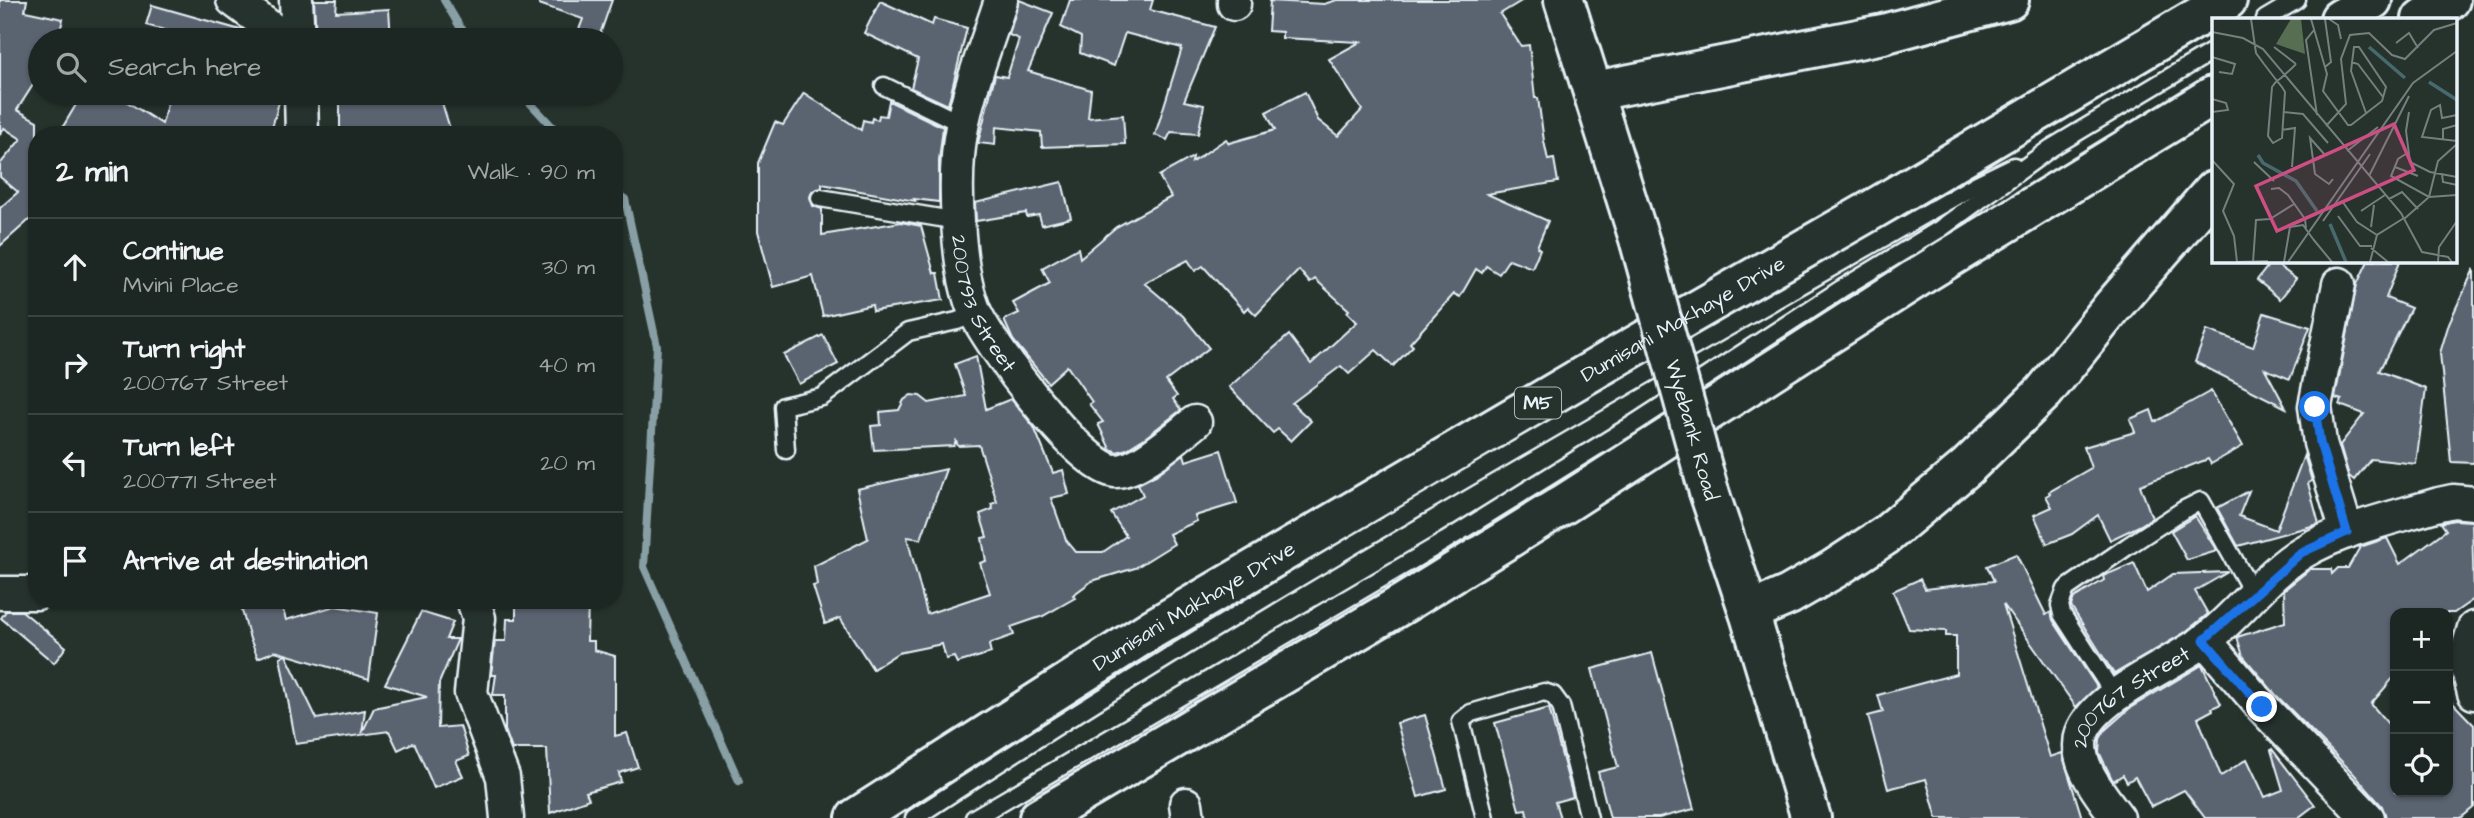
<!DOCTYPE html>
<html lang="en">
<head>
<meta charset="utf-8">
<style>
  :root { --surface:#1c2622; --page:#252e2a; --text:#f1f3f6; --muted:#a0a5a5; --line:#3a4340 }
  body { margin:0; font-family:"Architects Daughter",sans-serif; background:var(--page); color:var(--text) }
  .controls { position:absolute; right:21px; bottom:21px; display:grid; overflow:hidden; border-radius:14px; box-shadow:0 2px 5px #0004 }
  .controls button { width:63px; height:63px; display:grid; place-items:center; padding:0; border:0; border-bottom:2px solid var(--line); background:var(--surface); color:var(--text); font:35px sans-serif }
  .stop { position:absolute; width:21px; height:21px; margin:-16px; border:5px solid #1a73e8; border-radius:50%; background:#fff }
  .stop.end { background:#1a73e8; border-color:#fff; box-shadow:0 2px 7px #0008 }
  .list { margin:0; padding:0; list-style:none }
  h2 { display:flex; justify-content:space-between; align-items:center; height:91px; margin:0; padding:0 28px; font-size:30px }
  h2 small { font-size:23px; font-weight:400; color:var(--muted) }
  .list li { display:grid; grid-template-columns:46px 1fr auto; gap:21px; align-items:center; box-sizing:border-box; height:98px; padding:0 28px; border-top:2px solid var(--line) }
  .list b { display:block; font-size:26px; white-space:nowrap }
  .list p { margin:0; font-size:23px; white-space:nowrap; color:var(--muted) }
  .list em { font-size:23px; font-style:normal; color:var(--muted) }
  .icon { flex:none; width:38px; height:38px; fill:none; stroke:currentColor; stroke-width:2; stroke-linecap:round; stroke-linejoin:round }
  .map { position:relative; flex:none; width:2474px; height:818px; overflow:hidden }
  .search { position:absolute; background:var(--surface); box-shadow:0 2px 5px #0004; left:28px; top:28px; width:595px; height:77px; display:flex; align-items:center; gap:18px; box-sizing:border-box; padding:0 24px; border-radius:38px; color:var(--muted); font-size:26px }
  .panel { position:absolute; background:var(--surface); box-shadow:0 2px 5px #0004; left:28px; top:126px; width:595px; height:483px; border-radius:28px }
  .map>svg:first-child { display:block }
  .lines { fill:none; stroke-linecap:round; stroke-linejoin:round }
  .stream { stroke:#88a0a5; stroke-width:8 }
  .building { fill:#5a6370; stroke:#e8f1f8; stroke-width:2 }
  .lane-casing { stroke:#e8f1f8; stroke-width:21 }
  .street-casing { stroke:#e8f1f8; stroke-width:37 }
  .secondary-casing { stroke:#e8f1f8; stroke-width:44 }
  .primary-casing { stroke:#e8f1f8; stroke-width:44 }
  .lane { stroke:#26332d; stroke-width:16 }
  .street { stroke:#26332d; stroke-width:32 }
  .secondary { stroke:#26332d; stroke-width:38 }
  .primary { stroke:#26332d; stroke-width:38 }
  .secondary-bridge-casing { stroke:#e8f1f8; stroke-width:44; stroke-linecap:butt }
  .secondary-bridge { stroke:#26332d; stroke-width:38 }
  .route { stroke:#1a73e8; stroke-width:9 }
  .labels { text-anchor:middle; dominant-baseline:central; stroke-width:7; stroke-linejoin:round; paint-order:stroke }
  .shield { fill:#26332d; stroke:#aeb8bb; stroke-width:2 }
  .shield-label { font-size:19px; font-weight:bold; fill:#e8f1f8 }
  .street-label { font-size:21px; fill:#e8f1f8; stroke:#26332d }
  .inset-river { fill:none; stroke:#486a6e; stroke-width:3.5 }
  .inset-road { fill:none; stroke:#747f7e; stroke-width:2 }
  .view { fill:#cc4e82; fill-opacity:0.15; stroke:#cc4e82; stroke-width:3.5 }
  .inset-edge { fill:none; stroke:#e8f1f8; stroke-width:3.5 }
</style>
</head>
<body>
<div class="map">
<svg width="2474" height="818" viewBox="0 0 2474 818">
  <rect width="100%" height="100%" fill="#26332d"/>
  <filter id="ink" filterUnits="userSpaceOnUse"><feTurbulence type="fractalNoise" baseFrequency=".0143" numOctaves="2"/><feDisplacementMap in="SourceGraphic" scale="14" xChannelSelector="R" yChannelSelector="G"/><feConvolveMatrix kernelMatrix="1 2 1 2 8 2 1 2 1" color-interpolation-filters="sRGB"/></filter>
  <g filter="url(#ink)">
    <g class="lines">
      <g class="stream">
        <polyline points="444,0 460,27 472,40"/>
        <polyline points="521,93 560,135"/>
        <polyline points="614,192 625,199 657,346 644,567 739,781"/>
      </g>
    </g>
    <g class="building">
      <polygon points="0,0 27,0 25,11 63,19 58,40 40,40 40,74 17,110 37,121 37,213 0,246 0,208 18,192 0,177 0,164 21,139 4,128 0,134"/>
      <polygon points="314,0 337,0 336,12 389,9 391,40 316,40"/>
      <polygon points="539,0 612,0 598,40 575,40 583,19 539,4"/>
      <polygon points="1019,0 1053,13 1028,71 1091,90 1088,118 1123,115 1125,144 1042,147 1041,132 996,127 995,145 978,143 995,75 1007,77 1019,39 1009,35"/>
      <polygon points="1070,0 1153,0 1150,10 1215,27 1184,101 1204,105 1198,134 1171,132 1167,140 1155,135 1182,48 1125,33 1114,66 1080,53 1081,37 1061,27"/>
      <polygon points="1337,0 1523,0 1500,14 1521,46 1529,45 1535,98 1538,98 1544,141 1548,160 1554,159 1558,182 1487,194 1548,221 1537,247 1540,249 1532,268 1509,259 1499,274 1486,266 1482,273 1476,269 1460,297 1454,294 1410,343 1413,346 1393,366 1376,350 1349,374 1341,366 1292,403 1311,421 1291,441 1278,429 1273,433 1229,387 1289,335 1311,364 1357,322 1347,312 1349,310 1315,279 1310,283 1299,270 1256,315 1248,307 1244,311 1203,266 1195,271 1188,260 1144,283 1183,316 1209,348 1166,381 1177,396 1173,399 1181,410 1146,437 1127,449 1117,452 1110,449 1098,424 1103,422 1089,404 1092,402 1067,366 1048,383 1013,340 1004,320 1019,313 1013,303 1050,283 1042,268 1078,248 1080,258 1116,227 1171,197 1159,176 1193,157 1192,162 1226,139 1229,143 1275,130 1266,112 1305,92 1318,120 1338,136 1362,110 1329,59 1360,42 1282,38 1282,32 1268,31 1270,1 1324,4"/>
      <polygon points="880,1 932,25 934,19 967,28 948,105 911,88 918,59 864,33"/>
      <polygon points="152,5 244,31 254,40 201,40 146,25"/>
      <polygon points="83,93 113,93 162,124 170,93 237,93 279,102 270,135 58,135"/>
      <polygon points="411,93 439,93 452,135 340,135 340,102 387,100 387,95"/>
      <polygon points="804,93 861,130 863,120 871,122 872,118 878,120 879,115 886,116 889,101 943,127 939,161 939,202 914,199 915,201 822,184 822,188 812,191 810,197 813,206 822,209 822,235 901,222 921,226 934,273 938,273 943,300 873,311 872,305 823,316 813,276 773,287 758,231 758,163 775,122 783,125"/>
      <polygon points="1062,182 1071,218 1042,225 1039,215 1027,217 1026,213 976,221 975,203"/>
      <polygon points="2272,261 2296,279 2280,299 2257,280"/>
      <polygon points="2368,261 2400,261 2386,298 2411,308 2379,371 2426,389 2416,464 2371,459 2354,480 2349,476 2340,445 2364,414 2340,405 2342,400 2335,398 2357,284"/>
      <polygon points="2474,269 2474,463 2451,462 2440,353 2449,323"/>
      <polygon points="2264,313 2310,327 2290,379 2265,369 2286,408 2195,362 2207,330 2253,347"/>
      <polygon points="823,335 838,364 799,384 784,355"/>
      <polygon points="976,356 986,409 1011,399 1034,427 1053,473 1063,470 1069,494 1051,498 1066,540 1076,552 1103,552 1126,536 1111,513 1143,495 1138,484 1156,475 1184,454 1186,461 1221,450 1237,503 1195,516 1197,521 1169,534 1174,544 1135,568 1092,581 1073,595 1075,598 1043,616 1011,627 1014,635 991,643 989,645 991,653 957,663 954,657 946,659 942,644 898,653 873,669 840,618 825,624 813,586 817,585 814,566 868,539 857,489 946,469 921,539 907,537 927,614 990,593 980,563 986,561 982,538 987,537 980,514 993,509 991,504 997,502 979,445 958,446 956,441 954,446 874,450 871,426 881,425 880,412 899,410 904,400 911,395 920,396 929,403 966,396 955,364"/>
      <polygon points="2211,391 2243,446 2211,464 2208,459 2140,485 2152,518 2139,526 2110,540 2098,515 2072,534 2047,544 2034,515 2052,507 2046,496 2050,494 2049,492 2091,468 2084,447 2135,432 2130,419 2151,410 2155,422"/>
      <polygon points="2304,455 2312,481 2308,483 2319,524 2238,546 2217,508 2249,491 2239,516 2276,530"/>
      <polygon points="2195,516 2217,551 2187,560 2171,531"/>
      <polygon points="2454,520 2472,521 2474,599 2454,613 2395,613 2395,676 2371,704 2395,732 2395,792 2448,792 2448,698 2474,725 2474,807 2461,818 2386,818 2382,806 2353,773 2276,695 2243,656 2237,637 2285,622 2284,590 2310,569 2331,569 2332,574 2338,568 2348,568 2360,547 2387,538 2400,564 2446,530 2441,523"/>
      <polygon points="2016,554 2046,615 2051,612 2053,620 2097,687 2076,707 2003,604 2050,757 2062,753 2082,818 1937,818 1926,779 1888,789 1868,716 1883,712 1878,695 1956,674 1956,636 1946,636 1946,631 1909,629 1893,591 1920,579 1925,589 1994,581 1987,566"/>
      <polygon points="2134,563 2147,592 2173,574 2228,572 2195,591 2208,614 2184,633 2114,674 2071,606 2074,598 2104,580 2103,576"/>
      <polygon points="239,600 280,600 286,620 335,606 378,613 369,679 275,651 258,658 250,639"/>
      <polygon points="516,600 588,600 587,641 594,641 594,650 615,656 615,736 627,733 638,767 619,773 621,782 586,792 589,799 550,813 547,749 512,749 505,730 505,695 493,695 496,675 491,675 495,641 506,641 507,619 516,619"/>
      <polygon points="6,611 22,611 66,647 54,663 1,618"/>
      <polygon points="421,612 453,622 446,639 458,639 439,683 438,728 460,726 469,756 456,761 463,776 434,788 415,744 412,743 398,750 389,731 296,744 280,657 286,655 317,719 365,710 362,733 374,708 427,697 385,684"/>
      <polygon points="1652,653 1694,809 1659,818 1610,818 1598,772 1618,767 1592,669"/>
      <polygon points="2202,665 2221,704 2212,708 2213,710 2198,718 2221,776 2247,759 2265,797 2283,790 2271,750 2272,749 2315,805 2298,818 2205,818 2184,790 2151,807 2135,777 2127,782 2123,775 2113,781 2112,779 2099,752 2100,739 2105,730 2130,708"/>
      <polygon points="1549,708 1573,797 1555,802 1560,818 1528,818 1526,809 1519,810 1495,723"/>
      <polygon points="1425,715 1446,789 1418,797 1397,723"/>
    </g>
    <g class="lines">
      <defs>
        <g id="lane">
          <polyline points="2265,19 2297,0"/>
          <polyline points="884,86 962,124"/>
          <polyline points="820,198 958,221"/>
          <polyline points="786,450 783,406 822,397 908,332 957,321 976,314"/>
          <polyline points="2115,696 2062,614 2060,605 2066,589 2128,546 2183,510 2201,501 2254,595"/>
          <path d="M914 818C1260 591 1620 390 1977 184L2014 166"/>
          <polyline points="974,818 1445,541 1635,423 1841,289 1940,229 2051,148 2213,51"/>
          <polyline points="1485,818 1461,721 1471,713 1544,692 1553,695 1561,706 1589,818"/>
        </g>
        <g id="street">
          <polyline points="233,0 287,40"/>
          <polyline points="296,0 298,40"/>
          <path id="s1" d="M1001 0C988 41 970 84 962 127 956 157 956 191 958 222 960 252 963 282 974 310 988 343 1080 468 1115 471 1138 472 1177 436 1195 422"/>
          <polyline points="1234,0 1234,4"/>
          <polyline points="301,93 302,135"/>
          <polyline points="2339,284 2315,406 2320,443 2347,532"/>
          <polyline points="0,593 37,593"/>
          <polyline points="473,600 479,618 471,693 503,777 507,818"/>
          <polyline points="2474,628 2465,659 2474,693"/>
          <polyline points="2205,640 2262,707 2368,818"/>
          <polyline points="1186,804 1188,818"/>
          <path id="s2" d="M2118 818C2102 796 2072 762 2082 733 2096 694 2175 664 2208 638 2241 612 2267 574 2303 552 2344 528 2393 518 2439 504L2453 501 2474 503"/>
        </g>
        <g id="secondary">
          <polyline points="1564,0 1640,242"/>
          <polyline points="1709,492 1749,612 1811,818"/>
        </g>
        <g id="primary">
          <polyline points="2340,19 2372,0"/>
          <polyline points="2422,19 2450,0"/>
          <polyline points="1595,91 1883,34 2009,0"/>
          <polyline points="1749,612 1789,595 1834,569 1886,535 1967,467 2044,392 2113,306 2213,191"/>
          <path id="s3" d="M856 818 1152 629 1614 358 1870 211 2227 0"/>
          <polyline points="1039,818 1404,603 1564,504 1926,272 2213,96"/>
        </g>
      </defs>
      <use href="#lane" class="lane-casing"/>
      <use href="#street" class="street-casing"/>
      <use href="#secondary" class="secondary-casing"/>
      <use href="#primary" class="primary-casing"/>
      <use href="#lane" class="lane"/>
      <use href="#street" class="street"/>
      <use href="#secondary" class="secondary"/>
      <use href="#primary" class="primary"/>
      <defs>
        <polyline id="secondary-bridge" points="1640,242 1709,492"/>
      </defs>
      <use href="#secondary-bridge" class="secondary-bridge-casing"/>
      <use href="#secondary-bridge" class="secondary-bridge"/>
    </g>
  </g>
  <g class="lines" filter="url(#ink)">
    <polyline class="route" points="2262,707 2204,640 2301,553 2347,532 2320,443 2315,407"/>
  </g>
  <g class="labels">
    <rect class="shield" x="1515" y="387.5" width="46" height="31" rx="5"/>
    <g class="shield-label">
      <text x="1538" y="403">M5</text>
    </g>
    <g class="street-label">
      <text stroke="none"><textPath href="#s1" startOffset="315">200793 Street</textPath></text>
      <text stroke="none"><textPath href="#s3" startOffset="966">Dumisani Makhaye Drive</textPath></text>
      <text transform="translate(1692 430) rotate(74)">Wyebank Road</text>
      <text stroke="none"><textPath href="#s3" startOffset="399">Dumisani Makhaye Drive</textPath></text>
      <text stroke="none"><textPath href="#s2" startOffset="156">200767 Street</textPath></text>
    </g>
  </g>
  <g transform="translate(2212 18)">
    <rect width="245" height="245" fill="#26332d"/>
    <path d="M79 1H89L93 36 64 26Z" fill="#586e52"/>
    <path class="inset-river" d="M157 29 193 60M217 64 245 82M46 137 51 145 84 163 105 193M118 206 134 244"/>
    <path class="inset-road" d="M39 1 44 35 52 46 65 63 70 69 73 74 70 120 61 125 56 118 60 69 63 65 65 63 69 60 79 51 84 46M99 1 115 56 111 73 136 107H139L170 83 174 69 147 29H142L139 53 154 95M113 1 119 44 113 49M117 1 126 7 129 21M102 12 94 22 105 97M0 14 31 20 51 31 189 195 210 234 236 239 240 244M184 25 197 15 206 30M62 29 84 46M0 39 23 46 20 56 7 54M139 44 146 46 171 79M0 81 14 85 16 92 0 94M72 94 91 96 116 125M197 94 194 113 198 144 218 154 245 159M245 97 230 100 228 87 219 92 210 119 245 123M114 108 134 86 129 41 138 17 157 15 180 37 193 41 222 12 245 5M70 112 83 110 80 149M231 121V111L245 107M135 133 166 109M197 134 186 141 179 158 217 179 245 177M113 137 98 120 103 156 117 166 121 161M0 142 22 166 11 193 22 218 25 244M42 144 62 163M183 149 206 158M230 156 231 164 245 167M157 158 197 78M59 171 67 170 76 177 93 201 94 210M177 181 190 174 206 191M130 183 145 204 165 217M149 193 173 177M126 198 148 228H160M192 201 217 179 226 143 245 126M111 203 158 136M159 209 162 187M101 221 120 244M159 230 176 244M24 244 56 243M41 244 44 202 58 201 82 186M72 244 78 209 91 207 101 221M76 244 201 65 245 33M158 244 165 217 192 200M226 244 227 229 245 203"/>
    <path class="view" d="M182 106 202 152 65 213 44 168Z"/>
    <rect width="245" height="245" class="inset-edge"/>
  </g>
</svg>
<div class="controls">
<button>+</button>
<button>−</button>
<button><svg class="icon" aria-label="locate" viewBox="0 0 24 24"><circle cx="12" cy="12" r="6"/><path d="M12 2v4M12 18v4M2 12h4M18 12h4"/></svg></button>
</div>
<div class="stop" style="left:2315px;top:407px"></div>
<div class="stop end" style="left:2262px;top:707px"></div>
<div class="search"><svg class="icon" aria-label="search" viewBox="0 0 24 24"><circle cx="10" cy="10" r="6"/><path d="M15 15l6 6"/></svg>Search here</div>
<section class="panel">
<h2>2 min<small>Walk · 90 m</small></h2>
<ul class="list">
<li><svg class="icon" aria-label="ahead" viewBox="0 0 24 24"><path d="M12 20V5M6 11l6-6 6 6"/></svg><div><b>Continue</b><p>Mvini Place</p></div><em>30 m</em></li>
<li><svg class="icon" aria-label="right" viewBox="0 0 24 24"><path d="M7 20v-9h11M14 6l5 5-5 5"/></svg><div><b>Turn right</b><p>200767 Street</p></div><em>40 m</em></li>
<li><svg class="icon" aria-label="left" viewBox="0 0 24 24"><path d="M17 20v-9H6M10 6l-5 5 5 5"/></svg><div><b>Turn left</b><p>200771 Street</p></div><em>20 m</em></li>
<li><svg class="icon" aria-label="arrive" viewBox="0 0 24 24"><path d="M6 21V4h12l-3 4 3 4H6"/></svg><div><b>Arrive at destination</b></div></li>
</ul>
</section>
</div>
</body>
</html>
